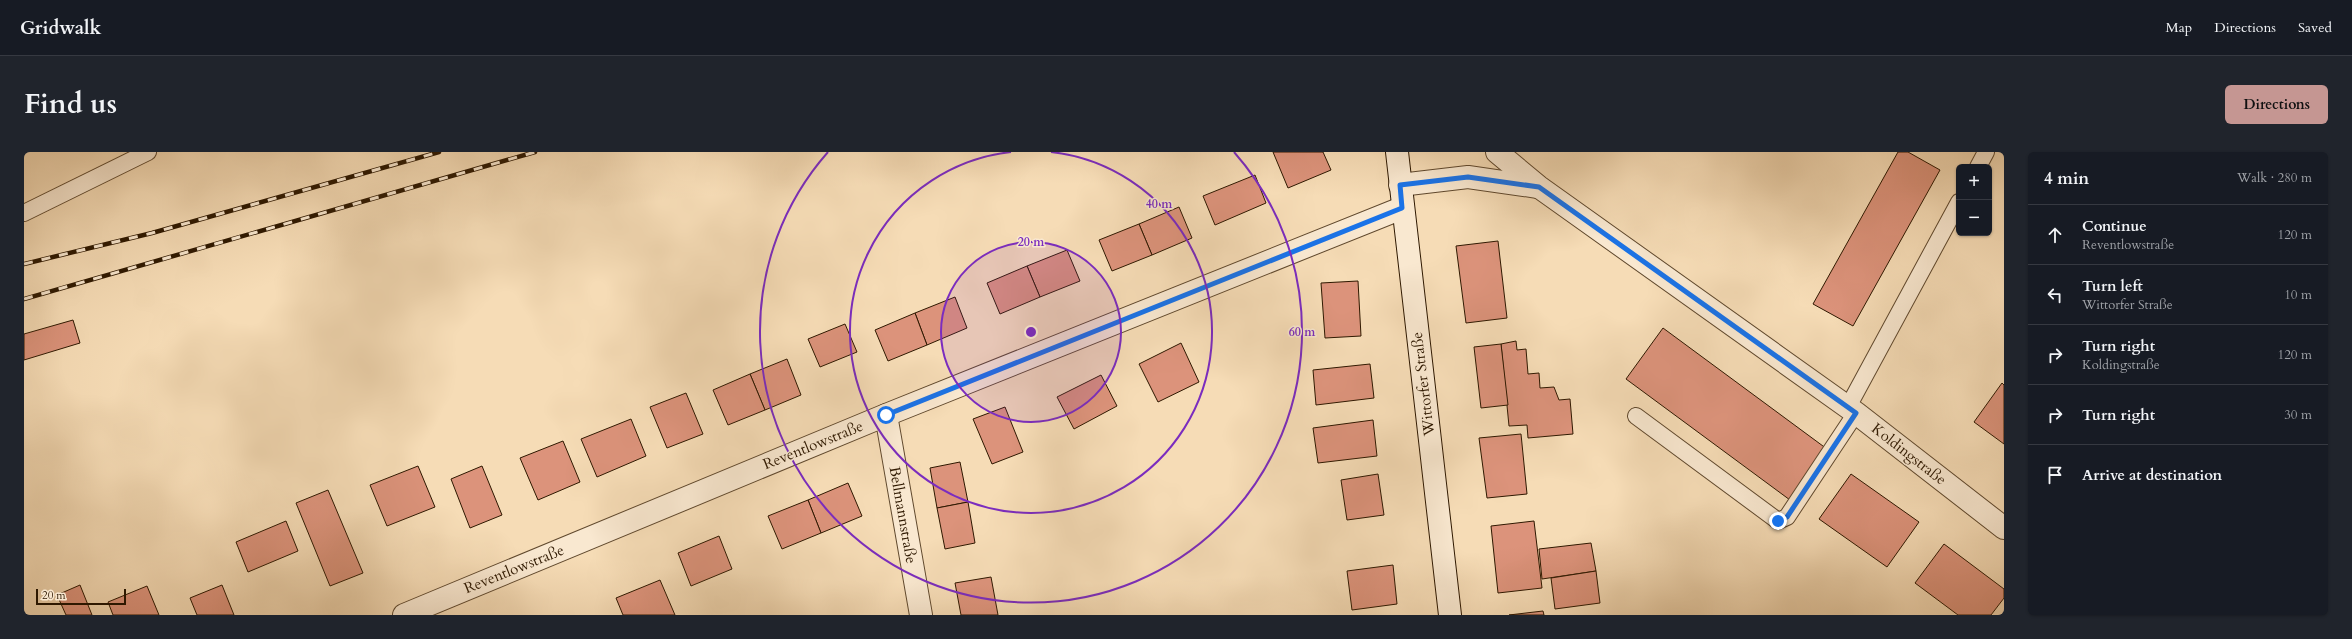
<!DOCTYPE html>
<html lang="en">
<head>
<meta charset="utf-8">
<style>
  :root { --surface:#171b24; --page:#20242c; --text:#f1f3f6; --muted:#9ea1a6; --line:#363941; --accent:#c59692 }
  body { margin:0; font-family:Cardo,serif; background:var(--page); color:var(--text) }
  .controls { position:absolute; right:12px; top:12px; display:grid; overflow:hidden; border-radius:6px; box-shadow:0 1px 3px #0004 }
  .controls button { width:36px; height:36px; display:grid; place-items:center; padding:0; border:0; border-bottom:1px solid var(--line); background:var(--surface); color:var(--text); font:20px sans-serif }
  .scale { position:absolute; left:12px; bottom:10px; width:90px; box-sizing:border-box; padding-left:4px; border:2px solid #2e1800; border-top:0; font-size:11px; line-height:14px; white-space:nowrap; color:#2e1800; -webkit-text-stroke:3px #f9e8d0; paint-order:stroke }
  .stop { position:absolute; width:12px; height:12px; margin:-9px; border:3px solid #1a73e8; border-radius:50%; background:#fff }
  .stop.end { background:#1a73e8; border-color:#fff; box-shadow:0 1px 4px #0008 }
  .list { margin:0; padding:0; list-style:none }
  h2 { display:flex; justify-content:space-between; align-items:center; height:52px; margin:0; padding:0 16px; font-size:17px }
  h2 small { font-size:13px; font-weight:400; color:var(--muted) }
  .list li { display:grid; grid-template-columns:26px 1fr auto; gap:12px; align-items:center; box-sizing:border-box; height:60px; padding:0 16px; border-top:1px solid var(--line) }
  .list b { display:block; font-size:15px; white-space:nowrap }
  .list p { margin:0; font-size:13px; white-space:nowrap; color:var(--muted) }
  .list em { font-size:13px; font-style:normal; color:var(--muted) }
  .icon { flex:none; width:22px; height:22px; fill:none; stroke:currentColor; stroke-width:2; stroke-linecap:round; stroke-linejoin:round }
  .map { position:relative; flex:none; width:1980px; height:463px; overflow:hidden; border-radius:6px }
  header { display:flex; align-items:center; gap:24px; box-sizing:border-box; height:56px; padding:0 20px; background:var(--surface); border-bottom:1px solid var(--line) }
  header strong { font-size:19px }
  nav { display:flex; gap:22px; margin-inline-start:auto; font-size:14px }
  .intro { display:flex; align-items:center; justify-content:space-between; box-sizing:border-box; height:96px; padding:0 24px }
  h1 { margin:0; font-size:28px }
  .button { padding:10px 18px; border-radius:6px; background:var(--accent); color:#111; font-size:14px; font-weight:700 }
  main { display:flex; gap:24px; padding:0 24px }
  aside { flex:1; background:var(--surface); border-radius:6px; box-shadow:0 1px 3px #0004 }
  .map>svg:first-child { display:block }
  .building { fill:#dc937b; stroke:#2e1800 }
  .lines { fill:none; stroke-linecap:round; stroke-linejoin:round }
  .lane-casing { stroke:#60492e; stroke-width:18 }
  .street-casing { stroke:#60492e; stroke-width:24 }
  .secondary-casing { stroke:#2e1800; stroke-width:24 }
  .lane { stroke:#f9e8d0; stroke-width:16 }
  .street { stroke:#f9e8d0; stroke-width:22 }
  .secondary { stroke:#f9e8d0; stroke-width:22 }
  .rail-casing { stroke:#2e1800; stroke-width:4.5 }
  .rail { stroke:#f9e8d0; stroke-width:3; stroke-dasharray:9; stroke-linecap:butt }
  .route { stroke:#1a73e8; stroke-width:5 }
  .ring { fill:none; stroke:#7b2cbf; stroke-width:2 }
  .labels { text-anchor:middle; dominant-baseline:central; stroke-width:3; stroke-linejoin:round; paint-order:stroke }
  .street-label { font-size:15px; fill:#2e1800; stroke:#f9e8d0 }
  .centre { fill:#7b2cbf; stroke:#f9e8d0; stroke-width:2 }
  .ring-label { font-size:12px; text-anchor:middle; font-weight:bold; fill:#7b2cbf; stroke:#f9e8d0; stroke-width:3; stroke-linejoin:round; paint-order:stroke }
</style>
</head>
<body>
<header>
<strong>Gridwalk</strong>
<nav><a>Map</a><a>Directions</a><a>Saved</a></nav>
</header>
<div class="intro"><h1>Find us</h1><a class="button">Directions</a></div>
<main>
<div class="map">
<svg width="1980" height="463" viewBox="0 0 1980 463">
  <rect width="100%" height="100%" fill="#f6dcb6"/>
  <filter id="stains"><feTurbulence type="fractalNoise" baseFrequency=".005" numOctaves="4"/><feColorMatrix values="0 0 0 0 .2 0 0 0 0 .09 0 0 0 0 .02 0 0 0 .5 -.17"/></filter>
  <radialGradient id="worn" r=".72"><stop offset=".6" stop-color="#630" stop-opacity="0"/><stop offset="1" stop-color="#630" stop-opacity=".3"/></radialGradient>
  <g class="building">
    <polygon points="1249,0 1299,0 1307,18 1264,36"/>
    <polygon points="1874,0 1884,0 1916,18 1829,174 1789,152"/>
    <polygon points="1231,23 1242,51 1191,73 1179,44"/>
    <polygon points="1155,55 1168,86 1128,103 1115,72"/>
    <polygon points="1115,72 1128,103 1088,119 1075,88"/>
    <polygon points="1474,89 1483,166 1442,171 1432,94"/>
    <polygon points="1043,98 1056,129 1016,145 1003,114"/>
    <polygon points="1003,114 1016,145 976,162 963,131"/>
    <polygon points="1334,129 1337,184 1301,186 1297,131"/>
    <polygon points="931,145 943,176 903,193 891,161"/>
    <polygon points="891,161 903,193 864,209 851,178"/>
    <polygon points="49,168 56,191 0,208 0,182"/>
    <polygon points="821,172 833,200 796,215 784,187"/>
    <polygon points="1639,176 1803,297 1766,348 1602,227"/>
    <polygon points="1492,189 1493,198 1502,197 1504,222 1515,221 1516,236 1530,235 1535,248 1546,247 1549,282 1504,286 1503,273 1485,274 1477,192"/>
    <polygon points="1157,191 1175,230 1134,250 1115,212"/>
    <polygon points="1477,192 1484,253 1457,256 1450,195"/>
    <polygon points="763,207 777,243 741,258 726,222"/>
    <polygon points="1346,212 1350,246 1292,253 1289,218"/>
    <polygon points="726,222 741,258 704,273 689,238"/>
    <polygon points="1077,223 1093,254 1050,277 1033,245"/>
    <polygon points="1978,231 1980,233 1980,292 1950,270"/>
    <polygon points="662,241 679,282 643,296 626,255"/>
    <polygon points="981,255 999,300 968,312 949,267"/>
    <polygon points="607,267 622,304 573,325 557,287"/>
    <polygon points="1349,268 1353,304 1294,311 1289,276"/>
    <polygon points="1497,282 1503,342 1463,346 1455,286"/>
    <polygon points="539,289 556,330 514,348 496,306"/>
    <polygon points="936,310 944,350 913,356 906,316"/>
    <polygon points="394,314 411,355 363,374 346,333"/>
    <polygon points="458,314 478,363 446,376 427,327"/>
    <polygon points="1354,322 1360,363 1323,368 1317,328"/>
    <polygon points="1827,322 1895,370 1863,415 1795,367"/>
    <polygon points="824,331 838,364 797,381 784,348"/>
    <polygon points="304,338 339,421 306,434 272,351"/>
    <polygon points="784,348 797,381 758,397 744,364"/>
    <polygon points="944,350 951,391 921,397 913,356"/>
    <polygon points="262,369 274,399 224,420 212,390"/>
    <polygon points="1510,369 1518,436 1474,441 1467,374"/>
    <polygon points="695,384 708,417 667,434 654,401"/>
    <polygon points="1567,391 1572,419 1518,427 1515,397"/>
    <polygon points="1920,392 1980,437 1980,446 1967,463 1934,463 1891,431"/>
    <polygon points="1369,413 1373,452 1328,458 1323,419"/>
    <polygon points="1572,419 1576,451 1531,457 1527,426"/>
    <polygon points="967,425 974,463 937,463 931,431"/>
    <polygon points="636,428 651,463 599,463 592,446"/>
    <polygon points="56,433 68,463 42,463 33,443"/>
    <polygon points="198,433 210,463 173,463 166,446"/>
    <polygon points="123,434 135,463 89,463 84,450"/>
    <polygon points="1519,459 1520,463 1485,463"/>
  </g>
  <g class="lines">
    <defs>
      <g id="lane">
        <polyline points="1954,15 1962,0"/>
        <polyline points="0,61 124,0"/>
        <polyline points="1824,255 1935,50"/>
        <polyline points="1612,264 1754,369 1763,365 1832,261"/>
      </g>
      <g id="street">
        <polyline points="1473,0 1515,35 1832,261 1980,376"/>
        <polyline points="1376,33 1444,25 1514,35"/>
        <polyline points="862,263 897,463"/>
        <polyline points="380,463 862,263 1378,56"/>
      </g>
      <polyline id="secondary" points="1373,0 1426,463"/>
    </defs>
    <use href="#lane" class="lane-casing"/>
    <use href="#street" class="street-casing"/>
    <use href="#secondary" class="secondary-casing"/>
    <use href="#lane" class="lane"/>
    <use href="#street" class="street"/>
    <use href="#secondary" class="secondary"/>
    <defs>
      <g id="rail">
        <polyline points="0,112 128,81 415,0"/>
        <polyline points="0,147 511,0"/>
      </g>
    </defs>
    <use href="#rail" class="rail-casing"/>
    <use href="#rail" class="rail"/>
  </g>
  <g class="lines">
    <polyline class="route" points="862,263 1378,56 1376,33 1444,25 1515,35 1832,261 1763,365 1754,369"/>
  </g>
  <circle cx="1007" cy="180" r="90" fill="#7b2cbf" fill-opacity=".12"/>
  <g class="ring">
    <circle cx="1007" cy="180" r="90"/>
    <path d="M1027 0A181 181 0 1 1 987 0"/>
    <path d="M1210 0A271 271 0 1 1 804 0"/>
  </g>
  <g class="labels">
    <g class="street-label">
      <text transform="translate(1399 232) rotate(-97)">Wittorfer Straße</text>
      <text transform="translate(789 293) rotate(-22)">Reventlowstraße</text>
      <text transform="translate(1885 302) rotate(38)">Koldingstraße</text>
      <text transform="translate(879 363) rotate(80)">Bellmannstraße</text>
      <text transform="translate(490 417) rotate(-22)">Reventlowstraße</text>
    </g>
  </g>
  <circle cx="1007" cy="180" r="6" class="centre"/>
  <g class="ring-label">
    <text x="1135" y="56">40 m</text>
    <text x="1007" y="94">20 m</text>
    <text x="1278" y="184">60 m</text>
  </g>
  <rect width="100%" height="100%" filter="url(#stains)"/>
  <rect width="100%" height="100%" fill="url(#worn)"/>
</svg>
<div class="controls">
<button>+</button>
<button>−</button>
</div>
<div class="scale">20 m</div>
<div class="stop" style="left:862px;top:263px"></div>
<div class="stop end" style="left:1754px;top:369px"></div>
</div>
<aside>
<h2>4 min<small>Walk · 280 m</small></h2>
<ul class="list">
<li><svg class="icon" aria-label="ahead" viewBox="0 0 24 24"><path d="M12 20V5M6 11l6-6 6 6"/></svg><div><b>Continue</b><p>Reventlowstraße</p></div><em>120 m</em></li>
<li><svg class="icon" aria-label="left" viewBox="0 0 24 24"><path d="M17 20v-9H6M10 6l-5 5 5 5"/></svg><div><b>Turn left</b><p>Wittorfer Straße</p></div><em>10 m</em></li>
<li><svg class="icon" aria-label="right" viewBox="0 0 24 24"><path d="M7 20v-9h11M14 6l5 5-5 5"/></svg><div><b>Turn right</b><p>Koldingstraße</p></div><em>120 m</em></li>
<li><svg class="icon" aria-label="right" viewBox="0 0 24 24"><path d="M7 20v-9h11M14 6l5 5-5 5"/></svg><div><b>Turn right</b></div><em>30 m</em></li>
<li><svg class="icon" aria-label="arrive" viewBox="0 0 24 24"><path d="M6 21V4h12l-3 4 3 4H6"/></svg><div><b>Arrive at destination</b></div></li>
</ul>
</aside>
</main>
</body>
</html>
